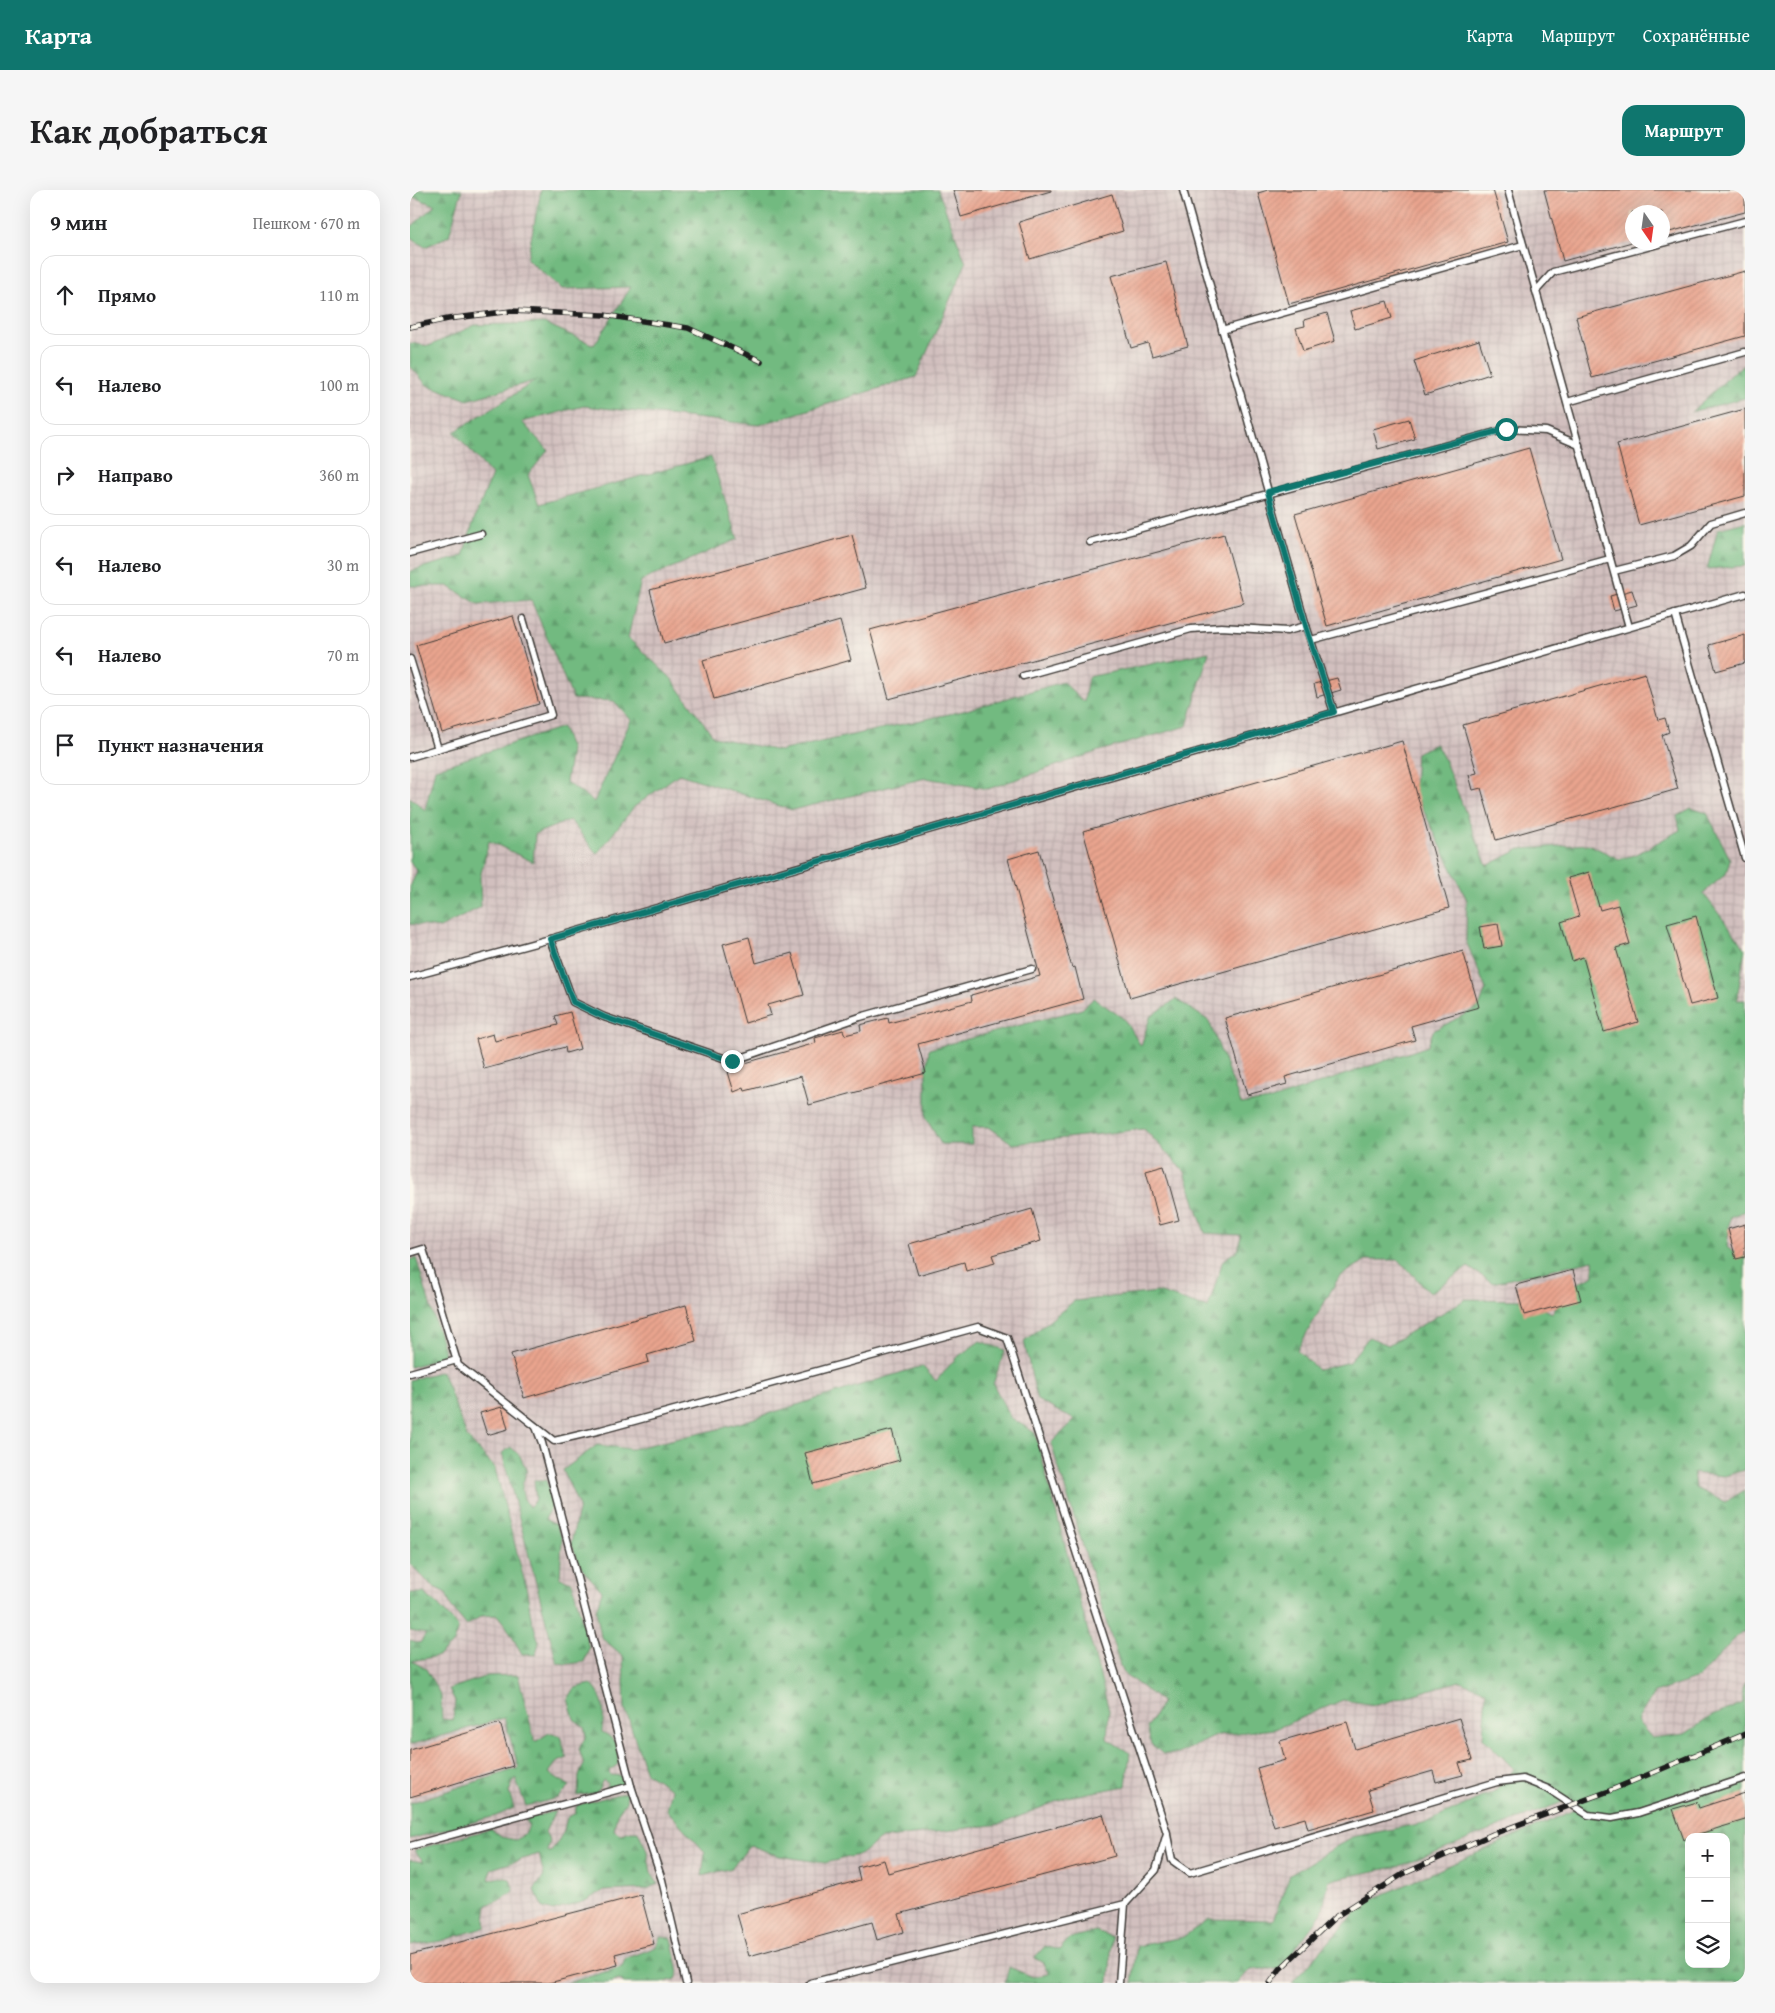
<!DOCTYPE html>
<html lang="ru">
<head>
<meta charset="utf-8">
<style>
  :root { --surface:#fff; --page:#f6f6f6; --text:#202124; --muted:#757577; --line:#e0e0e0; --accent:#0f766e }
  body { margin:0; font-family:"Gentium Book Plus",serif; background:var(--page); color:var(--text) }
  .controls { position:absolute; right:15px; bottom:15px; display:grid; overflow:hidden; border-radius:10px; box-shadow:0 5px 20px #0002 }
  .controls button { width:45px; height:45px; display:grid; place-items:center; padding:0; border:0; border-bottom:1px solid var(--line); background:var(--surface); color:var(--text); font:25px sans-serif }
  .compass { position:absolute; left:1215px; top:15px; width:45px; height:45px; border-radius:50%; background:var(--surface); box-shadow:0 5px 20px #0002; rotate:167deg }
  .stop { position:absolute; width:15px; height:15px; margin:-11px; border:4px solid #0f766e; border-radius:50%; background:#fff }
  .stop.end { background:#0f766e; border-color:#fff; box-shadow:0 1px 5px #0008 }
  .list { margin:0; padding:0; list-style:none }
  h2 { display:flex; justify-content:space-between; align-items:center; height:65px; margin:0; padding:0 20px; font-size:21px }
  h2 small { font-size:16px; font-weight:400; color:var(--muted) }
  .list li { display:grid; grid-template-columns:32px 1fr auto; gap:15px; align-items:center; box-sizing:border-box; height:80px; margin:0 10px 10px; padding:0 10px; border:1px solid var(--line); border-radius:15px }
  .list b { display:block; font-size:19px; white-space:nowrap }
  .list em { font-size:16px; font-style:normal; color:var(--muted) }
  .icon { flex:none; width:28px; height:28px; fill:none; stroke:currentColor; stroke-width:2; stroke-linecap:round; stroke-linejoin:round }
  .map { position:relative; flex:none; width:1335px; height:1793px; overflow:hidden; border-radius:15px }
  header { display:flex; align-items:center; gap:30px; box-sizing:border-box; height:70px; padding:0 25px; background:var(--accent); color:#fff }
  header strong { font-size:24px }
  nav { display:flex; gap:28px; margin-inline-start:auto; font-size:18px }
  .intro { display:flex; align-items:center; justify-content:space-between; box-sizing:border-box; height:120px; padding:0 30px }
  h1 { margin:0; font-size:35px }
  .button { padding:12px 22px; border-radius:15px; background:var(--accent); color:#fff; font-size:18px; font-weight:700 }
  main { display:flex; gap:30px; padding:0 30px }
  aside { flex:1; background:var(--surface); border-radius:15px; box-shadow:0 5px 20px #0002 }
  .map>svg:first-child { display:block }
  .industrial { fill:url(#industrial-grid); fill-rule:evenodd }
  .forest { fill:url(#forest-firs); stroke:#476b4e; fill-rule:evenodd }
  .building { fill:url(#building-hatch) }
  .lines { fill:none; stroke-linecap:round; stroke-linejoin:round }
  .service-casing { stroke:#3c3935; stroke-width:9 }
  .service { stroke:#fff; stroke-width:6 }
  .rail-casing { stroke:#1c1c1c; stroke-width:5.5 }
  .rail { stroke:#fbf7ec; stroke-width:4; stroke-dasharray:11; stroke-linecap:butt }
  .route { stroke:#0f766e; stroke-width:6 }
</style>
</head>
<body>
<header>
<strong>Карта</strong>
<nav><a>Карта</a><a>Маршрут</a><a>Сохранённые</a></nav>
</header>
<div class="intro"><h1>Как добраться</h1><a class="button">Маршрут</a></div>
<main>
<aside>
<h2>9 мин<small>Пешком · 670 m</small></h2>
<ul class="list">
<li><svg class="icon" aria-label="ahead" viewBox="0 0 24 24"><path d="M12 20V5M6 11l6-6 6 6"/></svg><div><b>Прямо</b></div><em>110 m</em></li>
<li><svg class="icon" aria-label="left" viewBox="0 0 24 24"><path d="M17 20v-9H6M10 6l-5 5 5 5"/></svg><div><b>Налево</b></div><em>100 m</em></li>
<li><svg class="icon" aria-label="right" viewBox="0 0 24 24"><path d="M7 20v-9h11M14 6l5 5-5 5"/></svg><div><b>Направо</b></div><em>360 m</em></li>
<li><svg class="icon" aria-label="left" viewBox="0 0 24 24"><path d="M17 20v-9H6M10 6l-5 5 5 5"/></svg><div><b>Налево</b></div><em>30 m</em></li>
<li><svg class="icon" aria-label="left" viewBox="0 0 24 24"><path d="M17 20v-9H6M10 6l-5 5 5 5"/></svg><div><b>Налево</b></div><em>70 m</em></li>
<li><svg class="icon" aria-label="arrive" viewBox="0 0 24 24"><path d="M6 21V4h12l-3 4 3 4H6"/></svg><div><b>Пункт назначения</b></div></li>
</ul>
</aside>
<div class="map">
<svg width="1335" height="1793" viewBox="0 0 1335 1793">
  <defs>
    <pattern id="industrial-grid" width="8" height="8" patternUnits="userSpaceOnUse" patternTransform="scale(1.25)"><rect width="8" height="8" fill="#d1bfbe"/><path d="M0 4h8M4 0v8" fill="none" stroke="#b3a4a3"/></pattern>
    <pattern id="forest-firs" width="22" height="20" patternUnits="userSpaceOnUse" patternTransform="scale(1.25)"><rect width="22" height="20" fill="#72ba80"/><path d="M5 1l3.5 6h-7zM16 11l3.5 6h-7z" fill="#629f6e"/></pattern>
    <pattern id="building-hatch" width="6" height="6" patternUnits="userSpaceOnUse" patternTransform="scale(1.25)"><rect width="6" height="6" fill="#e9a48e"/><path d="M-1 1l2-2M0 6l6-6M5 7l2-2" fill="none" stroke="#c78d7a"/></pattern>
  </defs>
  <rect width="100%" height="100%" fill="#fbf7ec"/>
  <filter id="ink" filterUnits="userSpaceOnUse"><feTurbulence type="fractalNoise" baseFrequency=".02" numOctaves="2"/><feDisplacementMap in="SourceGraphic" scale="10" xChannelSelector="R" yChannelSelector="G"/><feConvolveMatrix kernelMatrix="1 2 1 2 8 2 1 2 1" color-interpolation-filters="sRGB"/></filter>
  <filter id="wash" filterUnits="userSpaceOnUse"><feTurbulence type="fractalNoise" baseFrequency=".0096" numOctaves="4" result="noise"/><feDisplacementMap in="SourceGraphic" scale="20" xChannelSelector="R" yChannelSelector="G"/><feGaussianBlur stdDeviation="1.12" result="paint"/><feColorMatrix in="noise" values="0 0 0 0 0 0 0 0 0 0 0 0 0 0 0 0 0 1.4 0 .05"/><feComposite in="paint" operator="in"/></filter>
  <g filter="url(#wash)">
    <rect width="100%" height="100%" fill="#f3dec1"/>
    <path class="industrial" d="M0 0H1335V1793H0ZM1222 22H1252V52H1222ZM1279 1647H1316V1774H1279Z"/>
    <g class="forest">
      <polygon points="0,0 52,0 39,46 15,57 0,47 0,38 25,15 0,6"/>
      <polygon points="131,0 528,0 556,73 506,187 349,235 174,216 112,232 138,260 118,285 129,314 301,267 328,349 231,391 218,448 261,488 304,547 369,561 553,521 653,492 674,512 678,487 799,462 777,536 689,561 578,599 516,588 382,620 269,584 224,617 187,664 160,630 125,644 123,672 79,651 70,688 71,717 30,738 0,734 0,697 7,681 0,672 0,607 15,620 25,579 152,537 161,560 156,592 184,612 221,530 204,511 163,509 121,410 68,414 38,396 0,396 0,381 53,366 65,327 82,285 44,242 127,190 58,210 17,195 0,176 0,153 19,156 65,135 134,133 184,155 221,97 152,99 117,69"/>
      <polygon points="1335,175 1335,208 1281,222 1330,177"/>
      <polygon points="1335,332 1335,376 1297,379 1308,339"/>
      <path d="M1026 554 1034 569 1077 676 1110 659 1178 654 1209 669 1225 665 1270 640 1267 626 1281 618 1297 623 1320 669 1316 684 1293 703 1335 758 1327 810H1335V1021L1320 1027 1317 1057 1329 1067 1335 1065V1280L1314 1286 1283 1283 1285 1298 1315 1312 1335 1300V1442H1331L1288 1488 1244 1503 1227 1531 1242 1548 1275 1544 1302 1526 1333 1513 1332 1499 1335 1493V1793H882L954 1713 1171 1617 1160 1609 990 1676 919 1690 912 1723 870 1779H840L828 1793H722L727 1756 773 1747 799 1729 863 1730 880 1685 942 1647 1018 1632 1085 1601 1104 1579 1073 1548 1076 1501 1050 1491 966 1515 933 1510 865 1539 808 1545 768 1564H753L741 1554 737 1538 752 1512 712 1482 641 1253 665 1230 627 1210 614 1151 664 1111 748 1102 798 1118 813 1070 828 1060 831 1045 795 1043 775 982 734 939 603 954 579 937H562V954H531L516 928V883L519 859 672 819 684 808 714 829 731 856 740 827 766 809 799 831 831 914 861 910 1018 856 1023 841 1069 817 1076 799 1056 751 1057 710 1004 601 1006 563ZM956 1070H989L1020 1103 1058 1077 1083 1093 1183 1070 1184 1085 1158 1098 1142 1123 1116 1110 1056 1109 978 1155 959 1147 939 1172 908 1180 887 1160 929 1087ZM1279 1647H1316V1774H1279Z"/>
      <polygon points="6,1068 35,1164 29,1169 0,1177 0,1070"/>
      <polygon points="570,1151 595,1160 583,1194 600,1227 625,1243 699,1520 697,1549 720,1563 716,1596 657,1607 591,1634 470,1649 451,1664 415,1673 369,1666 340,1655 322,1678 292,1686 295,1662 257,1620 262,1599 236,1583 215,1518 213,1466 191,1447 186,1420 192,1401 172,1379 161,1353 169,1317 153,1280 187,1255 221,1259 313,1238 512,1176 526,1191 546,1168"/>
      <polygon points="32,1181 57,1247 85,1278 117,1401 121,1427 129,1452 126,1465 112,1464 96,1436 87,1425 71,1426 57,1436 41,1417 36,1403 22,1396 0,1374 0,1190"/>
      <path d="M101 1257 110 1266 117 1281C111 1297 109 1302 119 1317L126 1310 124 1290H136L144 1313 135 1329 146 1335 152 1348 150 1388 162 1392 179 1458 174 1472 158 1474 147 1473 92 1263Z"/>
      <polygon points="0,1403 14,1403 28,1415 48,1437 44,1453 28,1466 2,1471 16,1479 31,1506 32,1529 43,1530 45,1511 39,1499 77,1486 108,1485 125,1552 139,1543 150,1546 157,1568 146,1573 139,1583 160,1596 148,1608 116,1616 105,1588 99,1602 104,1618 86,1626 0,1649 0,1613 109,1578 94,1528 0,1555 0,1450 10,1453 16,1444 0,1441"/>
      <path d="M181 1494C196 1508 194 1522 192 1542 208 1550 208 1557 208 1574L199 1581 200 1585 213 1586V1594L195 1599 198 1593 193 1590 187 1602 167 1606C171 1591 165 1589 174 1575L169 1559 176 1546 174 1537 164 1529 158 1509 165 1498Z"/>
      <polygon points="217,1602 216,1612 207,1624 204,1640 210,1644 221,1641 228,1641 237,1661 241,1682 248,1694 237,1699 193,1701 173,1712 143,1721 133,1718 124,1700 134,1686 129,1664 81,1679 79,1690 91,1687 100,1689 104,1701 91,1710 77,1715 75,1730 76,1737 31,1751 0,1756 0,1735 4,1729 0,1718 0,1670 14,1672 4,1660 81,1639 91,1647 106,1650 115,1644 119,1635 115,1629 145,1621 135,1642 140,1651 137,1661 141,1662 153,1643 157,1628 165,1623 167,1615"/>
      <polygon points="686,1741 702,1747 699,1793 595,1793 599,1777 623,1787 639,1784 633,1773 624,1768 635,1756 649,1760 660,1748"/>
      <polygon points="250,1747 262,1748 269,1782 266,1789 252,1793 214,1793 210,1790 198,1793 157,1793 212,1777 215,1769 246,1757"/>
    </g>
    <g id="blocks">
      <g class="building">
        <polygon points="543,0 641,0 641,1 551,27"/>
        <polygon points="858,0 1083,0 1098,52 879,114 848,3"/>
        <polygon points="1134,0 1335,0 1335,22 1252,44 1252,22 1222,22 1222,52 1153,71"/>
        <polygon points="702,4 713,41 620,69 609,32"/>
        <polygon points="756,72 778,156 742,166 738,153 721,158 701,86"/>
        <polygon points="1335,81 1335,146 1182,188 1166,127"/>
        <polygon points="977,111 982,128 945,139 940,121"/>
        <polygon points="917,123 925,151 893,161 886,138 895,136 894,130"/>
        <polygon points="1069,150 1080,184 1015,205 1004,171"/>
        <polygon points="1335,219 1335,306 1229,335 1207,254"/>
        <polygon points="999,229 1005,249 968,259 963,239"/>
        <polygon points="1119,258 1151,369 917,436 885,324"/>
        <polygon points="814,344 833,413 479,509 460,440"/>
        <polygon points="442,345 456,398 254,453 240,400"/>
        <polygon points="1222,400 1227,415 1204,421 1200,406"/>
        <polygon points="103,426 129,514 32,543 6,455"/>
        <polygon points="430,431 441,470 304,509 293,470"/>
        <polygon points="1335,445 1335,473 1306,481 1299,455"/>
        <polygon points="1235,483 1248,530 1255,528 1259,542 1252,545 1268,599 1086,650 1071,598 1063,600 1059,585 1067,583 1053,535"/>
        <polygon points="927,488 931,500 907,507 904,494"/>
        <polygon points="992,551 1039,718 720,808 673,641"/>
        <polygon points="629,660 662,778 665,777 673,809 508,854 516,883 399,915 391,886 335,901 334,898 324,902 318,882 329,879 328,875 406,853 405,848 433,840 435,845 451,841 450,835 478,828 479,833 562,811 561,805 630,786 598,669"/>
        <polygon points="1179,682 1190,720 1208,715 1220,754 1206,758 1228,832 1194,842 1173,767 1162,771 1151,732 1169,726 1158,688"/>
        <polygon points="1286,726 1308,808 1280,815 1257,734"/>
        <polygon points="1088,734 1092,756 1074,759 1070,737"/>
        <polygon points="339,747 346,773 382,763 394,805 358,815 361,825 335,833 313,754"/>
        <polygon points="1053,761 1069,817 1001,836 1005,850 875,887 877,894 837,905 815,828"/>
        <polygon points="160,822 170,859 156,863 155,857 74,879 66,849 83,844 85,851 148,835 145,826"/>
        <polygon points="754,976 769,1030 750,1035 736,981"/>
        <polygon points="622,1019 631,1051 582,1065 585,1073 556,1081 554,1072 508,1085 499,1054"/>
        <polygon points="1335,1034 1335,1067 1326,1069 1318,1039"/>
        <polygon points="1163,1080 1171,1110 1114,1125 1106,1095"/>
        <polygon points="276,1115 286,1151 237,1165 239,1172 114,1208 101,1164"/>
        <polygon points="92,1217 98,1239 77,1245 70,1223"/>
        <polygon points="482,1240 490,1270 403,1294 395,1263"/>
        <polygon points="1049,1528 1062,1570 1049,1573 1053,1585 1026,1592 1023,1581 958,1600 964,1620 898,1639 895,1628 864,1637 847,1578 875,1570 870,1551 937,1532 945,1559"/>
        <polygon points="90,1533 103,1576 0,1607 0,1560"/>
        <polygon points="1335,1603 1335,1630 1279,1647 1274,1650 1263,1619 1287,1612 1289,1618"/>
        <polygon points="693,1624 705,1666 489,1724 494,1742 467,1750 462,1732 339,1766 327,1724 450,1690 447,1677 474,1670 478,1683"/>
        <polygon points="231,1705 244,1754 205,1764 208,1775 139,1793 0,1793 0,1765"/>
      </g>
    </g>
  </g>
  <g filter="url(#ink)">
    <use href="#blocks" fill-opacity="0" stroke="#3c3935" stroke-width="1"/>
    <g class="lines">
      <defs>
        <g id="service">
          <polyline points="773,0 896,436 924,522"/>
          <polyline points="1098,0 1219,437"/>
          <polyline points="1126,101 1143,82 1335,31"/>
          <polyline points="812,140 1113,55"/>
          <polyline points="1157,212 1335,162"/>
          <polyline points="680,352 1097,239 1136,241 1169,255"/>
          <polyline points="0,363 71,344"/>
          <polyline points="1204,381 1264,366 1281,356 1301,333 1335,323"/>
          <polyline points="1265,424 1335,668"/>
          <polyline points="901,450 1200,369"/>
          <polyline points="0,469 28,559"/>
          <polyline points="613,486 781,439 811,437 877,441 896,436"/>
          <polyline points="0,567 141,525 113,429"/>
          <polyline points="140,749 163,812 194,827 322,871 450,827 622,779"/>
          <polyline points="0,787 140,749 1335,404"/>
          <polyline points="0,1063 13,1059 48,1175 144,1251 191,1240 568,1137 597,1148 757,1643 746,1680 715,1714 400,1793"/>
          <polyline points="0,1183 47,1170"/>
          <polyline points="221,1596 252,1690 276,1793"/>
          <polyline points="757,1645 762,1670 780,1683 1087,1592 1113,1589 1138,1599 1178,1625 1202,1628 1228,1623 1335,1588"/>
          <polyline points="0,1656 221,1596 132,1253 126,1237"/>
          <polyline points="709,1793 715,1714"/>
        </g>
      </defs>
      <use href="#service" class="service-casing"/>
      <use href="#service" class="service"/>
      <defs>
        <g id="rail">
          <polyline points="0,137 38,129 101,121 194,125 278,138 351,171"/>
          <polyline points="860,1793 870,1779 925,1727 993,1684 1083,1644 1199,1601 1335,1544"/>
        </g>
      </defs>
      <use href="#rail" class="rail-casing"/>
      <use href="#rail" class="rail"/>
    </g>
  </g>
  <g class="lines" filter="url(#ink)">
    <polyline class="route" points="322,871 194,827 163,812 140,749 924,522 896,436 858,302 1096,239"/>
  </g>
</svg>
<div class="controls">
<button>+</button>
<button>−</button>
<button><svg class="icon" aria-label="layers" viewBox="0 0 24 24"><path d="M12 4l9 5-9 5-9-5zM3 14l9 5 9-5"/></svg></button>
</div>
<svg class="compass" viewBox="-18 -18 36 36"><path d="M0-13l5 13h-10z" fill="#e53935"/><path d="M0 13l5-13h-10z" fill="#757577"/></svg>
<div class="stop" style="left:1096px;top:239px"></div>
<div class="stop end" style="left:322px;top:871px"></div>
</div>
</main>
</body>
</html>
